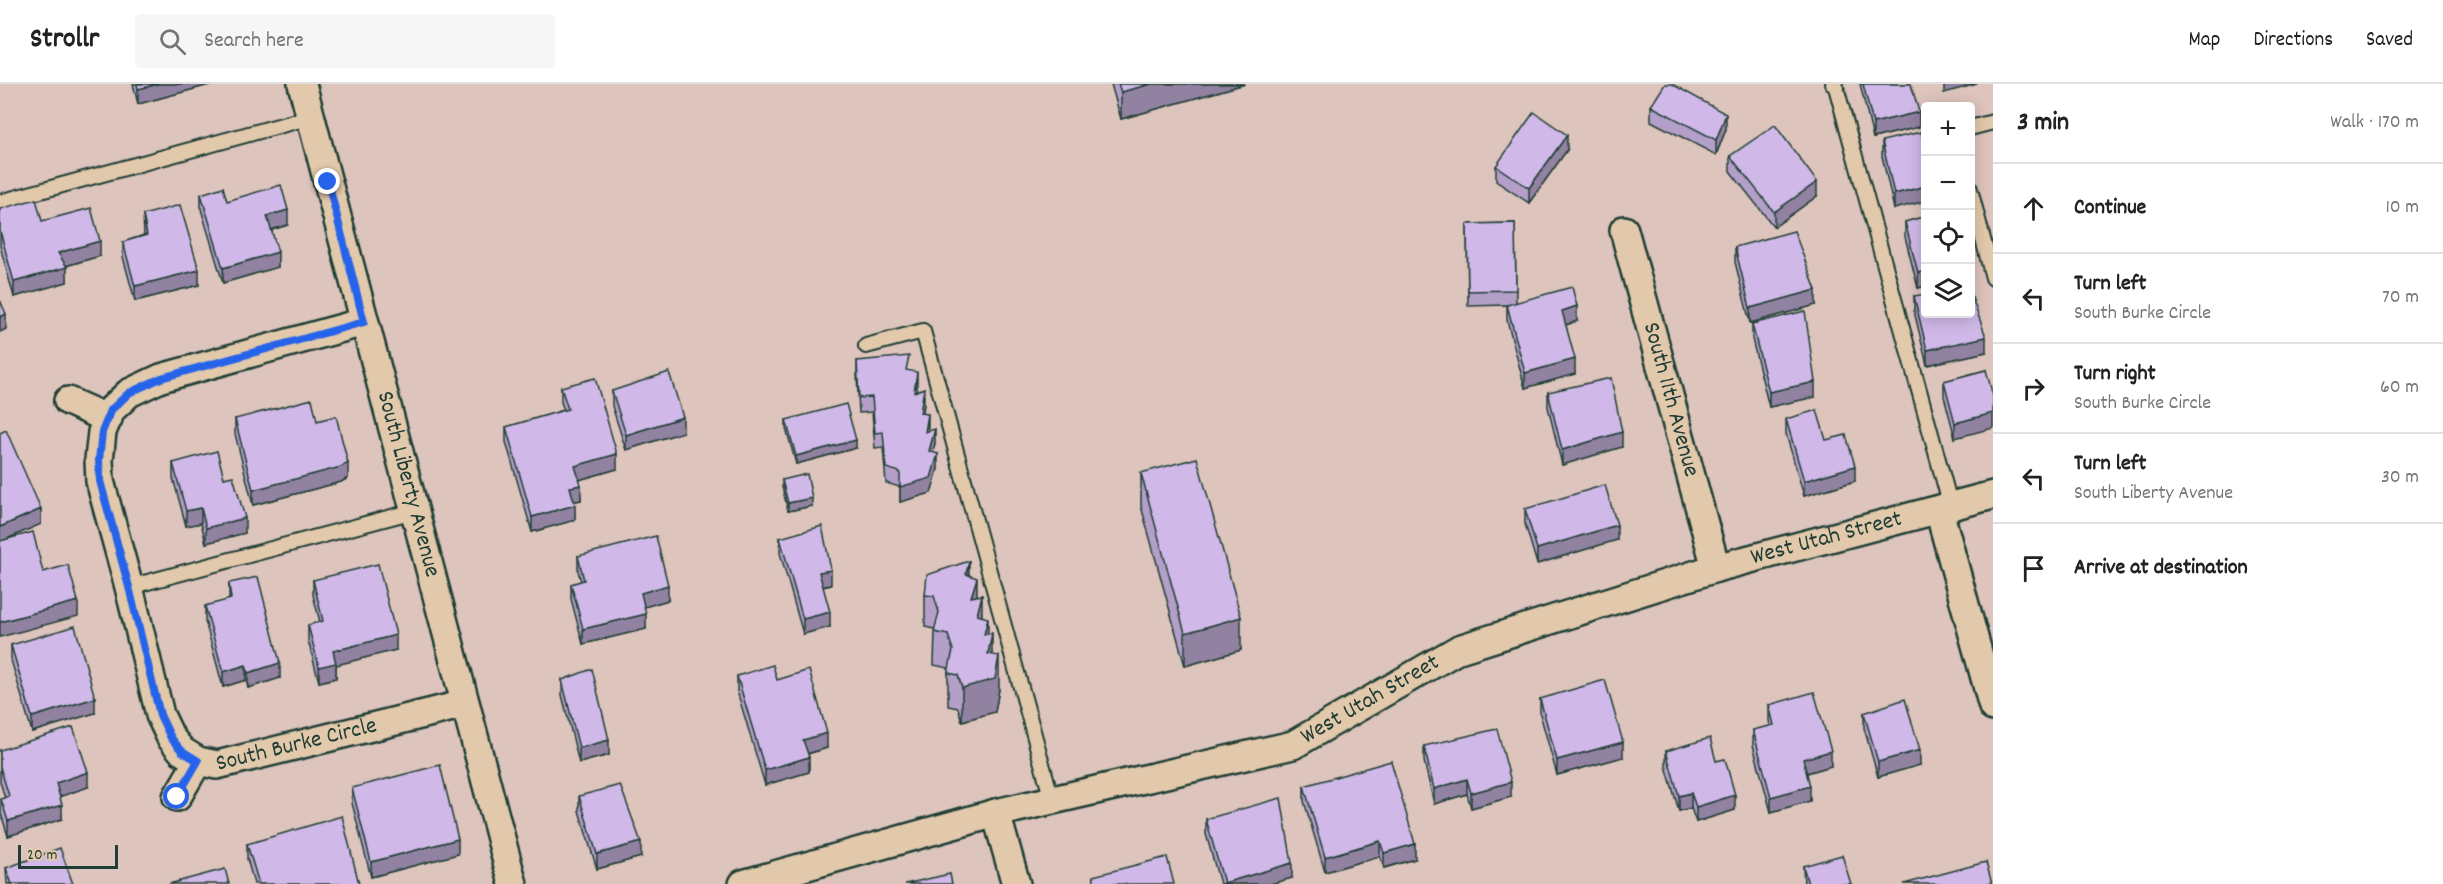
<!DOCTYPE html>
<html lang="en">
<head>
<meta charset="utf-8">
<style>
  :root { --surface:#fff; --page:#f6f6f6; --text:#222; --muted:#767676; --line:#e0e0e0 }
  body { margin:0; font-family:Dekko,sans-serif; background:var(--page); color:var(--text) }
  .controls { position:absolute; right:18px; top:18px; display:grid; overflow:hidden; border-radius:6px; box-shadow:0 3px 15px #0003 }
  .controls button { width:54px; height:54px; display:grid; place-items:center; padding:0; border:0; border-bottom:2px solid var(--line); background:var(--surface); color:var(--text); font:30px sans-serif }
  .scale { position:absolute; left:18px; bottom:15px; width:100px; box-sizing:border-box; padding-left:6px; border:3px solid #1f3d34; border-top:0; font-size:16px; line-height:21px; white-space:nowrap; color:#1f3d34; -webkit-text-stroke:4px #e3c9ab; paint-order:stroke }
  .stop { position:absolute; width:18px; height:18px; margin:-14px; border:4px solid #2563eb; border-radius:50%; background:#fff }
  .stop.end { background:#2563eb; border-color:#fff; box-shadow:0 2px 6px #0008 }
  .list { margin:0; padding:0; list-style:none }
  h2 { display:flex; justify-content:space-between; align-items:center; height:78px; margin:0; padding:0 24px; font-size:26px }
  h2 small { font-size:20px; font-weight:400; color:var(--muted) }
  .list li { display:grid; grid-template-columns:39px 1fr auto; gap:18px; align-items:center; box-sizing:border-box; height:90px; padding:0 24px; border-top:2px solid var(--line) }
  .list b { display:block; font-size:22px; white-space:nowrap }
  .list p { margin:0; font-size:20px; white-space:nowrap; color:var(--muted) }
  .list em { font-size:20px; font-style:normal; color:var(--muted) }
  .icon { flex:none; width:33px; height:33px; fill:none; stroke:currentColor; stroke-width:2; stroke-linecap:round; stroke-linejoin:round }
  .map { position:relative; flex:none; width:1993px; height:800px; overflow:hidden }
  header { display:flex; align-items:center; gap:36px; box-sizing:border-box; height:84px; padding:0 30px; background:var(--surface); border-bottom:2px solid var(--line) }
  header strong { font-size:28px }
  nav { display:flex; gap:33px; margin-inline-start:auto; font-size:21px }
  .search { width:420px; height:54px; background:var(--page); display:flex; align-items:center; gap:15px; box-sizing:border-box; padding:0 21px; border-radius:6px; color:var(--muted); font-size:22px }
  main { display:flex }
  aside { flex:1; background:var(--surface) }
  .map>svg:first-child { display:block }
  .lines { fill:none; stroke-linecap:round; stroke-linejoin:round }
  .service-casing { stroke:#1f3d34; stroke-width:18 }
  .minor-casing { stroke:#1f3d34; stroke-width:32 }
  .service { stroke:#e3c9ab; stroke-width:14 }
  .minor { stroke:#e3c9ab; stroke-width:27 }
  .wall { fill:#b39fc8; stroke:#1f3d34; stroke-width:1.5 }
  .shaded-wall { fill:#9282a2; stroke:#1f3d34; stroke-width:1.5 }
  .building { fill:#d0b9e8; stroke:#1f3d34; stroke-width:1.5 }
  .route { stroke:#2563eb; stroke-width:8 }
  .labels { text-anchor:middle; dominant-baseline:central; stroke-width:4.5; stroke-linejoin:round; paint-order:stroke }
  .street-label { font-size:24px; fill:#1f3d34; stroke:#e3c9ab }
</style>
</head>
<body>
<header>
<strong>Strollr</strong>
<div class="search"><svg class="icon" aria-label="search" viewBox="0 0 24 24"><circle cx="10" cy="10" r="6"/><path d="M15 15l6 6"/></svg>Search here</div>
<nav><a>Map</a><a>Directions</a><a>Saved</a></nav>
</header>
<main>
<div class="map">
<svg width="1993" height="800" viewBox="0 0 1993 800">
  <rect width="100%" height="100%" fill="#ddc4bd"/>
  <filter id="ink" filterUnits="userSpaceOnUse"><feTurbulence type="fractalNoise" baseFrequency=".0167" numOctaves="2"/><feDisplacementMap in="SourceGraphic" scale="12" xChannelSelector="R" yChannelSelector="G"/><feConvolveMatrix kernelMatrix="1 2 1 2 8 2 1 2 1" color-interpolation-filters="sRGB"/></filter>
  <g filter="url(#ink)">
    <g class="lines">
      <defs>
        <g id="service">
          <polyline points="1833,0 1836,3 1951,423"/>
          <polyline points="1970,44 1993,38"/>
          <polyline points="1970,105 1993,194"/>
          <polyline points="0,118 311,33"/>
          <polyline points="866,262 923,247 1052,716"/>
          <polyline points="129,503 414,427"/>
        </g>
        <g id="minor">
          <path id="s1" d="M302 0 513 800"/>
          <path id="s2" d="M1624 146 1716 484"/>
          <path id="s3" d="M364 238 161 294 129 309 111 326 102 348 99 376 100 397 129 503 160 631 171 654 182 667 198 677 217 681 465 620"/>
          <polyline points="68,317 108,335"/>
          <polyline points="1939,426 1993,623"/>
          <polyline points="177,713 198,677"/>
          <polyline points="996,729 1016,800"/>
          <path id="s4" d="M743 800 996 729 1293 661 1459 565 1716 484 1993 411"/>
        </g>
      </defs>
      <use href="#service" class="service-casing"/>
      <use href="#minor" class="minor-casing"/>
      <use href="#service" class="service"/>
      <use href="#minor" class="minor"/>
    </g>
    <g class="wall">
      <polygon points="133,0 213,0 138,20"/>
      <polygon points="1111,0 1245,0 1121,35"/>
      <polygon points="1860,0 1911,0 1919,43 1873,54"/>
      <polygon points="1651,22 1726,45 1716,71 1651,37"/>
      <polygon points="1882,57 1926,64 1894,125 1882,72"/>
      <polygon points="1567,66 1529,119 1496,97 1496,82"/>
      <polygon points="1730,72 1817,112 1774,143 1730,87"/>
      <polygon points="201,110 227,117 288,141 272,146 278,183 223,199 201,125"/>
      <polygon points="0,125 42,137 100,172 66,182 67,198 14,213 0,162"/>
      <polygon points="143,131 199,201 135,217 123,173 123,158 144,151"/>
      <polygon points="1926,132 1926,202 1918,204 1905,153 1905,138"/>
      <polygon points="1515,139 1516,219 1577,237 1566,241 1575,290 1525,304 1507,236 1507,221 1468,222 1467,140"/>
      <polygon points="1735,163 1816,221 1750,239 1735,178"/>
      <polygon points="1914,212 1986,268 1927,281 1914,227"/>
      <polygon points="1752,240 1815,313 1769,323 1752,255"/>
      <polygon points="857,277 909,287 917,303 916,307 924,319 923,329 928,347 935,360 932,368 938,385 931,409 900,418 900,403 886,399 883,363 875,364 872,328 859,329 857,291"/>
      <polygon points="1986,286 1955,354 1944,312 1944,297"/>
      <polygon points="561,303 617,385 579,396 581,416 574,417 575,436 532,448 506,358 506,343 564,326 561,318"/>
      <polygon points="612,307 683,348 626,366 612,322"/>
      <polygon points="1548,308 1622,363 1562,381 1548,323"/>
      <polygon points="235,335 317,337 348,394 341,398 253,421 235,350"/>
      <polygon points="1786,335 1826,356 1855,397 1804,412 1786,350"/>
      <polygon points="786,336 856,364 796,380 786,344"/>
      <polygon points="173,379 224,394 245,449 206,459 201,439 186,442 173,394"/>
      <polygon points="1141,389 1241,566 1185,582 1141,422"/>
      <polygon points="782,396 812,422 788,427 782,403"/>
      <polygon points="1525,425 1617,456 1537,480 1525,440"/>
      <polygon points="780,454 831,501 823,503 830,543 803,550 780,469"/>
      <polygon points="578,472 668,516 644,523 646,545 583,560 571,515 571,500 581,497 578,487"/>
      <polygon points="969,491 977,512 982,532 988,550 999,605 995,628 962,637 958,624 948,622 948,584 934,581 935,546 934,545 925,543 925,511"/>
      <polygon points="313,496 396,566 336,581 336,594 319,598 308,556 308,541 320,538 313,511"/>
      <polygon points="229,499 280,594 248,604 246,596 223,603 205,537 205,522 229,516"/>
      <polygon points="11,561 95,629 32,648 11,576"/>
      <polygon points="737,592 777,596 827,664 808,670 809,688 765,701 737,607"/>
      <polygon points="562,596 609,671 579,679 562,611"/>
      <polygon points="1540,615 1623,673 1557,691 1540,630"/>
      <polygon points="1769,621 1831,682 1807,689 1810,717 1771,728 1753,661 1753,646 1770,642 1769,636"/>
      <polygon points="1864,629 1920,681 1878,693 1864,644"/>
      <polygon points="1424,662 1511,713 1471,724 1467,710 1434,720 1424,677"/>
      <polygon points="0,666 88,703 60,712 62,735 8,752 1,730 1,715 5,714 0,698"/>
      <polygon points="1666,667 1716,677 1735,726 1696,738 1691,724 1679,727 1666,682"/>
      <polygon points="1304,702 1415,775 1384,784 1380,772 1325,788 1304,717"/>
      <polygon points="352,704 458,770 371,793 352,719"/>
      <polygon points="579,712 641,773 597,785 579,727"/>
      <polygon points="1206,735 1292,794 1270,800 1220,800 1206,750"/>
      <polygon points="247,760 359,800 254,800 247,775"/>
      <polygon points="1803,782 1851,800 1804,800"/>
      <polygon points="6,784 73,800 7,800"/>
    </g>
    <g class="shaded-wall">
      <polygon points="158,0 213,0 138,20 138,5"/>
      <polygon points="1151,0 1245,0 1121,35 1121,8"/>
      <polygon points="1944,0 1977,0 1944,9"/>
      <polygon points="1919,28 1919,43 1873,54 1873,39"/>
      <polygon points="1726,30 1726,45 1716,71 1716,56"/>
      <polygon points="1567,51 1567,66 1529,119 1529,104"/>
      <polygon points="1817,98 1817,112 1774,143 1774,128"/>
      <polygon points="1926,102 1926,117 1894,125 1894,110"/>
      <polygon points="288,126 288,141 267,147 267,132"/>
      <polygon points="100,157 100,172 58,184 58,169"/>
      <polygon points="278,168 278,183 223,199 223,184"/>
      <polygon points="67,183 67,198 14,213 14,198"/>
      <polygon points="199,186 199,201 135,217 135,202"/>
      <polygon points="1926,187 1926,202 1918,204 1918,189"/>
      <polygon points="1816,206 1816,221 1750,239 1750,224"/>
      <polygon points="1577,222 1577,237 1562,242 1562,227"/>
      <polygon points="6,230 6,245 0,248 0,233"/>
      <polygon points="1986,253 1986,268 1927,281 1927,266"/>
      <polygon points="1575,275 1575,290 1525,304 1525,289"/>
      <polygon points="917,288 917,303 914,323 914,308"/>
      <polygon points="1815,298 1815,313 1769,323 1769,308"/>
      <polygon points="924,304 924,319 920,344 920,329"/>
      <polygon points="1993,329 1993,344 1955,354 1955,339"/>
      <polygon points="928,330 928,345 925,363 925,348"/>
      <polygon points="683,333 683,348 626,366 626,351"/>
      <polygon points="935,345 935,360 929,382 929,367"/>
      <polygon points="1622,348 1622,363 1562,381 1562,366"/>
      <polygon points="856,356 856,364 796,380 796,372"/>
      <polygon points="617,370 617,385 575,397 575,382"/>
      <polygon points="938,370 938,385 931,409 900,418 900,403"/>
      <polygon points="348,379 348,394 341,398 253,421 253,406"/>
      <polygon points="1855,382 1855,397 1804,412 1804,397"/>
      <polygon points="581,401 581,416 570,418 570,403"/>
      <polygon points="812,414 812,422 788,427 788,419"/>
      <polygon points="575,421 575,436 532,448 532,433"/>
      <polygon points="201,424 201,439 186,442 186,427"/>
      <polygon points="41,425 41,440 0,458 0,443"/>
      <polygon points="245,434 245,449 206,459 206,444"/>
      <polygon points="1617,441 1617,456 1537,480 1537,465"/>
      <polygon points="969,477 969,510 966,490"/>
      <polygon points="831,486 831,501 819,503 819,488"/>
      <polygon points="977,494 977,526 971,513"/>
      <polygon points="668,501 668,516 641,524 641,509"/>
      <polygon points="982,511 982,544 977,531"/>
      <polygon points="78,517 78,532 0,553 0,538"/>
      <polygon points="830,528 830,543 803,550 803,535"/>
      <polygon points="646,530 646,545 583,560 583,545"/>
      <polygon points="1241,533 1241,566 1185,582 1185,549"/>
      <polygon points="988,534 988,567 984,551"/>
      <polygon points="992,549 992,582 999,572 999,605 995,628 962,637 962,604 988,570"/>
      <polygon points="396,551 396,566 336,581 336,594 319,598 319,583 333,567"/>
      <polygon points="280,579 280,594 248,604 248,589"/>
      <polygon points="246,581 246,596 223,603 223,588"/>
      <polygon points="95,614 95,629 32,648 32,633"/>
      <polygon points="827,649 827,664 803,671 803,656"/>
      <polygon points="609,656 609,671 579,679 579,664"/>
      <polygon points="1623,658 1623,673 1557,691 1557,676"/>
      <polygon points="1920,666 1920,681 1878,693 1878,678"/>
      <polygon points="1831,667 1831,682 1803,690 1803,675"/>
      <polygon points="809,673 809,688 765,701 765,686"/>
      <polygon points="88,688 88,703 56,714 56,699"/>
      <polygon points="1467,695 1467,710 1434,720 1434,705"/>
      <polygon points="1511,698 1511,713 1471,724 1471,709"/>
      <polygon points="1810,702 1810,717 1771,728 1771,713"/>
      <polygon points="1691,709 1691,724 1679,727 1679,712"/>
      <polygon points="1735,711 1735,726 1696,738 1696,723"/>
      <polygon points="62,721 62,735 8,752 8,737"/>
      <polygon points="458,755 458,770 371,793 371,778"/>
      <polygon points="1380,757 1380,772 1325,788 1325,773"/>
      <polygon points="641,758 641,773 597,785 597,770"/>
      <polygon points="1415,760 1415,775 1384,784 1384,769"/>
      <polygon points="1292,779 1292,794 1270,800 1224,800 1224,799"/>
    </g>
    <g class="building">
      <polygon points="137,0 158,0 138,5"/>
      <polygon points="1118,0 1151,0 1121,8"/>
      <polygon points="1665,0 1672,0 1726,30 1716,56 1651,22"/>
      <polygon points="1863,0 1911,0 1919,28 1873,39"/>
      <polygon points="1534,28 1567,51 1529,104 1496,82"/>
      <polygon points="1775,41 1817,98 1774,128 1730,72"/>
      <polygon points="1921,48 1926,64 1926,102 1894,110 1882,57"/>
      <polygon points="281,101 288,126 267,132 278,168 223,184 201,110 223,103 227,117"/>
      <polygon points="36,115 42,137 91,124 100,157 58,169 67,183 14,198 0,147 0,125"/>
      <polygon points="180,121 199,186 135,202 123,158 147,151 143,131"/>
      <polygon points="1926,132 1926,187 1918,189 1905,138"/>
      <polygon points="1515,139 1516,206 1468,207 1467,140"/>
      <polygon points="1794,147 1816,206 1750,224 1735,163"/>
      <polygon points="1572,203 1577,222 1562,227 1575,275 1525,289 1507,221"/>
      <polygon points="1926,210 1926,230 1971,230 1971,211 1986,253 1927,266 1914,212"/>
      <polygon points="0,216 6,230 0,233"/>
      <polygon points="1805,227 1815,298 1769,308 1752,240"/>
      <polygon points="909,272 906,286 917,288 914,308 924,304 920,329 928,330 925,348 935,345 929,367 938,370 931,394 900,403 900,388 886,384 883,348 875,349 872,313 859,314 857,277"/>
      <polygon points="1986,286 1993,312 1993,329 1955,339 1944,297"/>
      <polygon points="669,288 683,333 626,351 612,307"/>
      <polygon points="595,294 617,370 575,382 581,401 570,403 575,421 532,433 506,343 568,325 561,303"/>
      <polygon points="1611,294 1622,348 1562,366 1548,308"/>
      <polygon points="312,315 317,337 336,332 348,379 341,383 253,406 235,335"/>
      <polygon points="846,320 856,356 796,372 786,336"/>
      <polygon points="1817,326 1826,356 1846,351 1855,382 1804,397 1786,335"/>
      <polygon points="6,346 41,425 0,443 0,349"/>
      <polygon points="217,367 224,394 233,392 245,434 206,444 201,424 186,427 173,379"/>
      <polygon points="1197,374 1241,533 1185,549 1141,389"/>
      <polygon points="807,390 812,414 788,419 782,396"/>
      <polygon points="1605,401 1617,441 1537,465 1525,425"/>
      <polygon points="822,442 831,486 819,488 830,528 803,535 780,454"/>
      <polygon points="33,448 43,488 68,481 78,517 0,538 0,457"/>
      <polygon points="656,452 668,501 641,509 646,530 583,545 571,500 584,496 578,472"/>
      <polygon points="969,477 966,490 977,494 971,513 982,511 977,531 988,534 984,551 992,549 988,570 999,572 995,595 962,604 958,591 948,589 953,566 948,551 934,548 939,528 934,512 925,511 927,491"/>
      <polygon points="378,480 396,551 333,567 336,579 319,583 308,541 323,537 313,496"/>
      <polygon points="258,493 280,579 248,589 246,581 223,588 205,522 231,515 229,499"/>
      <polygon points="75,542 95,614 32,633 11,561"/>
      <polygon points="773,581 777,596 809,586 827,649 803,656 809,673 765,686 737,592"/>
      <polygon points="592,585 609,656 579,664 562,596"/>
      <polygon points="1605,596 1623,658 1557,676 1540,615"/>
      <polygon points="1814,608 1831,667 1803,675 1810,702 1771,713 1753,646 1774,641 1769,621"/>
      <polygon points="1905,615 1920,666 1878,678 1864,629"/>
      <polygon points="73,643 88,688 56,699 62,721 8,737 1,715 9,712 0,683 0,666"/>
      <polygon points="1497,645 1511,698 1471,709 1467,695 1434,705 1424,662"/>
      <polygon points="1710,654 1716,677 1725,675 1735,711 1696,723 1691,709 1679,712 1666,667"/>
      <polygon points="1391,677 1415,760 1384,769 1380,757 1325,773 1304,702"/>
      <polygon points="440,681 458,755 371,778 352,704"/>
      <polygon points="620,701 641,758 597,770 579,712"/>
      <polygon points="1281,714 1292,779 1224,799 1206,735"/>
      <polygon points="342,732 359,800 259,800 247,760"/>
      <polygon points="60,764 73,800 12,800 6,784"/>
      <polygon points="1842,771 1851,800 1808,800 1803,782"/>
      <polygon points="1167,773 1174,800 1095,800 1093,792"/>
      <polygon points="1986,778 1992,800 1904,800"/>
      <polygon points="225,785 229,800 169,800"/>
      <polygon points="950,790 952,800 905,800"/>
    </g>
  </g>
  <g class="lines" filter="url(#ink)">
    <polyline class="route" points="177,713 198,677 182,667 171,654 160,631 129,503 100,397 99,376 102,348 111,326 129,309 161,294 364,238 328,98"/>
  </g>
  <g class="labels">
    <g class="street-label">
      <text stroke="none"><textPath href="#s2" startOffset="176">South 11th Avenue</textPath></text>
      <text stroke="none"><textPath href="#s1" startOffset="414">South Liberty Avenue</textPath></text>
      <text stroke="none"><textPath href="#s4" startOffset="1143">West Utah Street</textPath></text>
      <text stroke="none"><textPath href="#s4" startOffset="657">West Utah Street</textPath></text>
      <text stroke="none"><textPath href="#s3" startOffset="748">South Burke Circle</textPath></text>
    </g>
  </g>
</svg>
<div class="controls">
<button>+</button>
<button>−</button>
<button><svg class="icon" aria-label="locate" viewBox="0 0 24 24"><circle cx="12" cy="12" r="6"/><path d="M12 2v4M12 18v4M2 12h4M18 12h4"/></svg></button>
<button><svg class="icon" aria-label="layers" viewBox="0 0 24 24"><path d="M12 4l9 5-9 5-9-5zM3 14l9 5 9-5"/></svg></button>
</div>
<div class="scale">20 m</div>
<div class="stop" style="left:177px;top:713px"></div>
<div class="stop end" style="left:328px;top:98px"></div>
</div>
<aside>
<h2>3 min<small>Walk · 170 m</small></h2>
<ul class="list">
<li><svg class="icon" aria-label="ahead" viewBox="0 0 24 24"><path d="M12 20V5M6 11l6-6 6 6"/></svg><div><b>Continue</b></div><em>10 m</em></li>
<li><svg class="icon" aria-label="left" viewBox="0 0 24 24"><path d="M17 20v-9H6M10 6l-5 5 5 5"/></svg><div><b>Turn left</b><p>South Burke Circle</p></div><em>70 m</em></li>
<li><svg class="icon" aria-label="right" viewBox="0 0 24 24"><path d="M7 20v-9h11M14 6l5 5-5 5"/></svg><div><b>Turn right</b><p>South Burke Circle</p></div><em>60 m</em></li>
<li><svg class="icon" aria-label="left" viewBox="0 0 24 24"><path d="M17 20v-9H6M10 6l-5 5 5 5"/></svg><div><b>Turn left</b><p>South Liberty Avenue</p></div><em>30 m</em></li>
<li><svg class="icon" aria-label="arrive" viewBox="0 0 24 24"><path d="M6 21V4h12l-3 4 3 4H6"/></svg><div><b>Arrive at destination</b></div></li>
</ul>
</aside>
</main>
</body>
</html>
